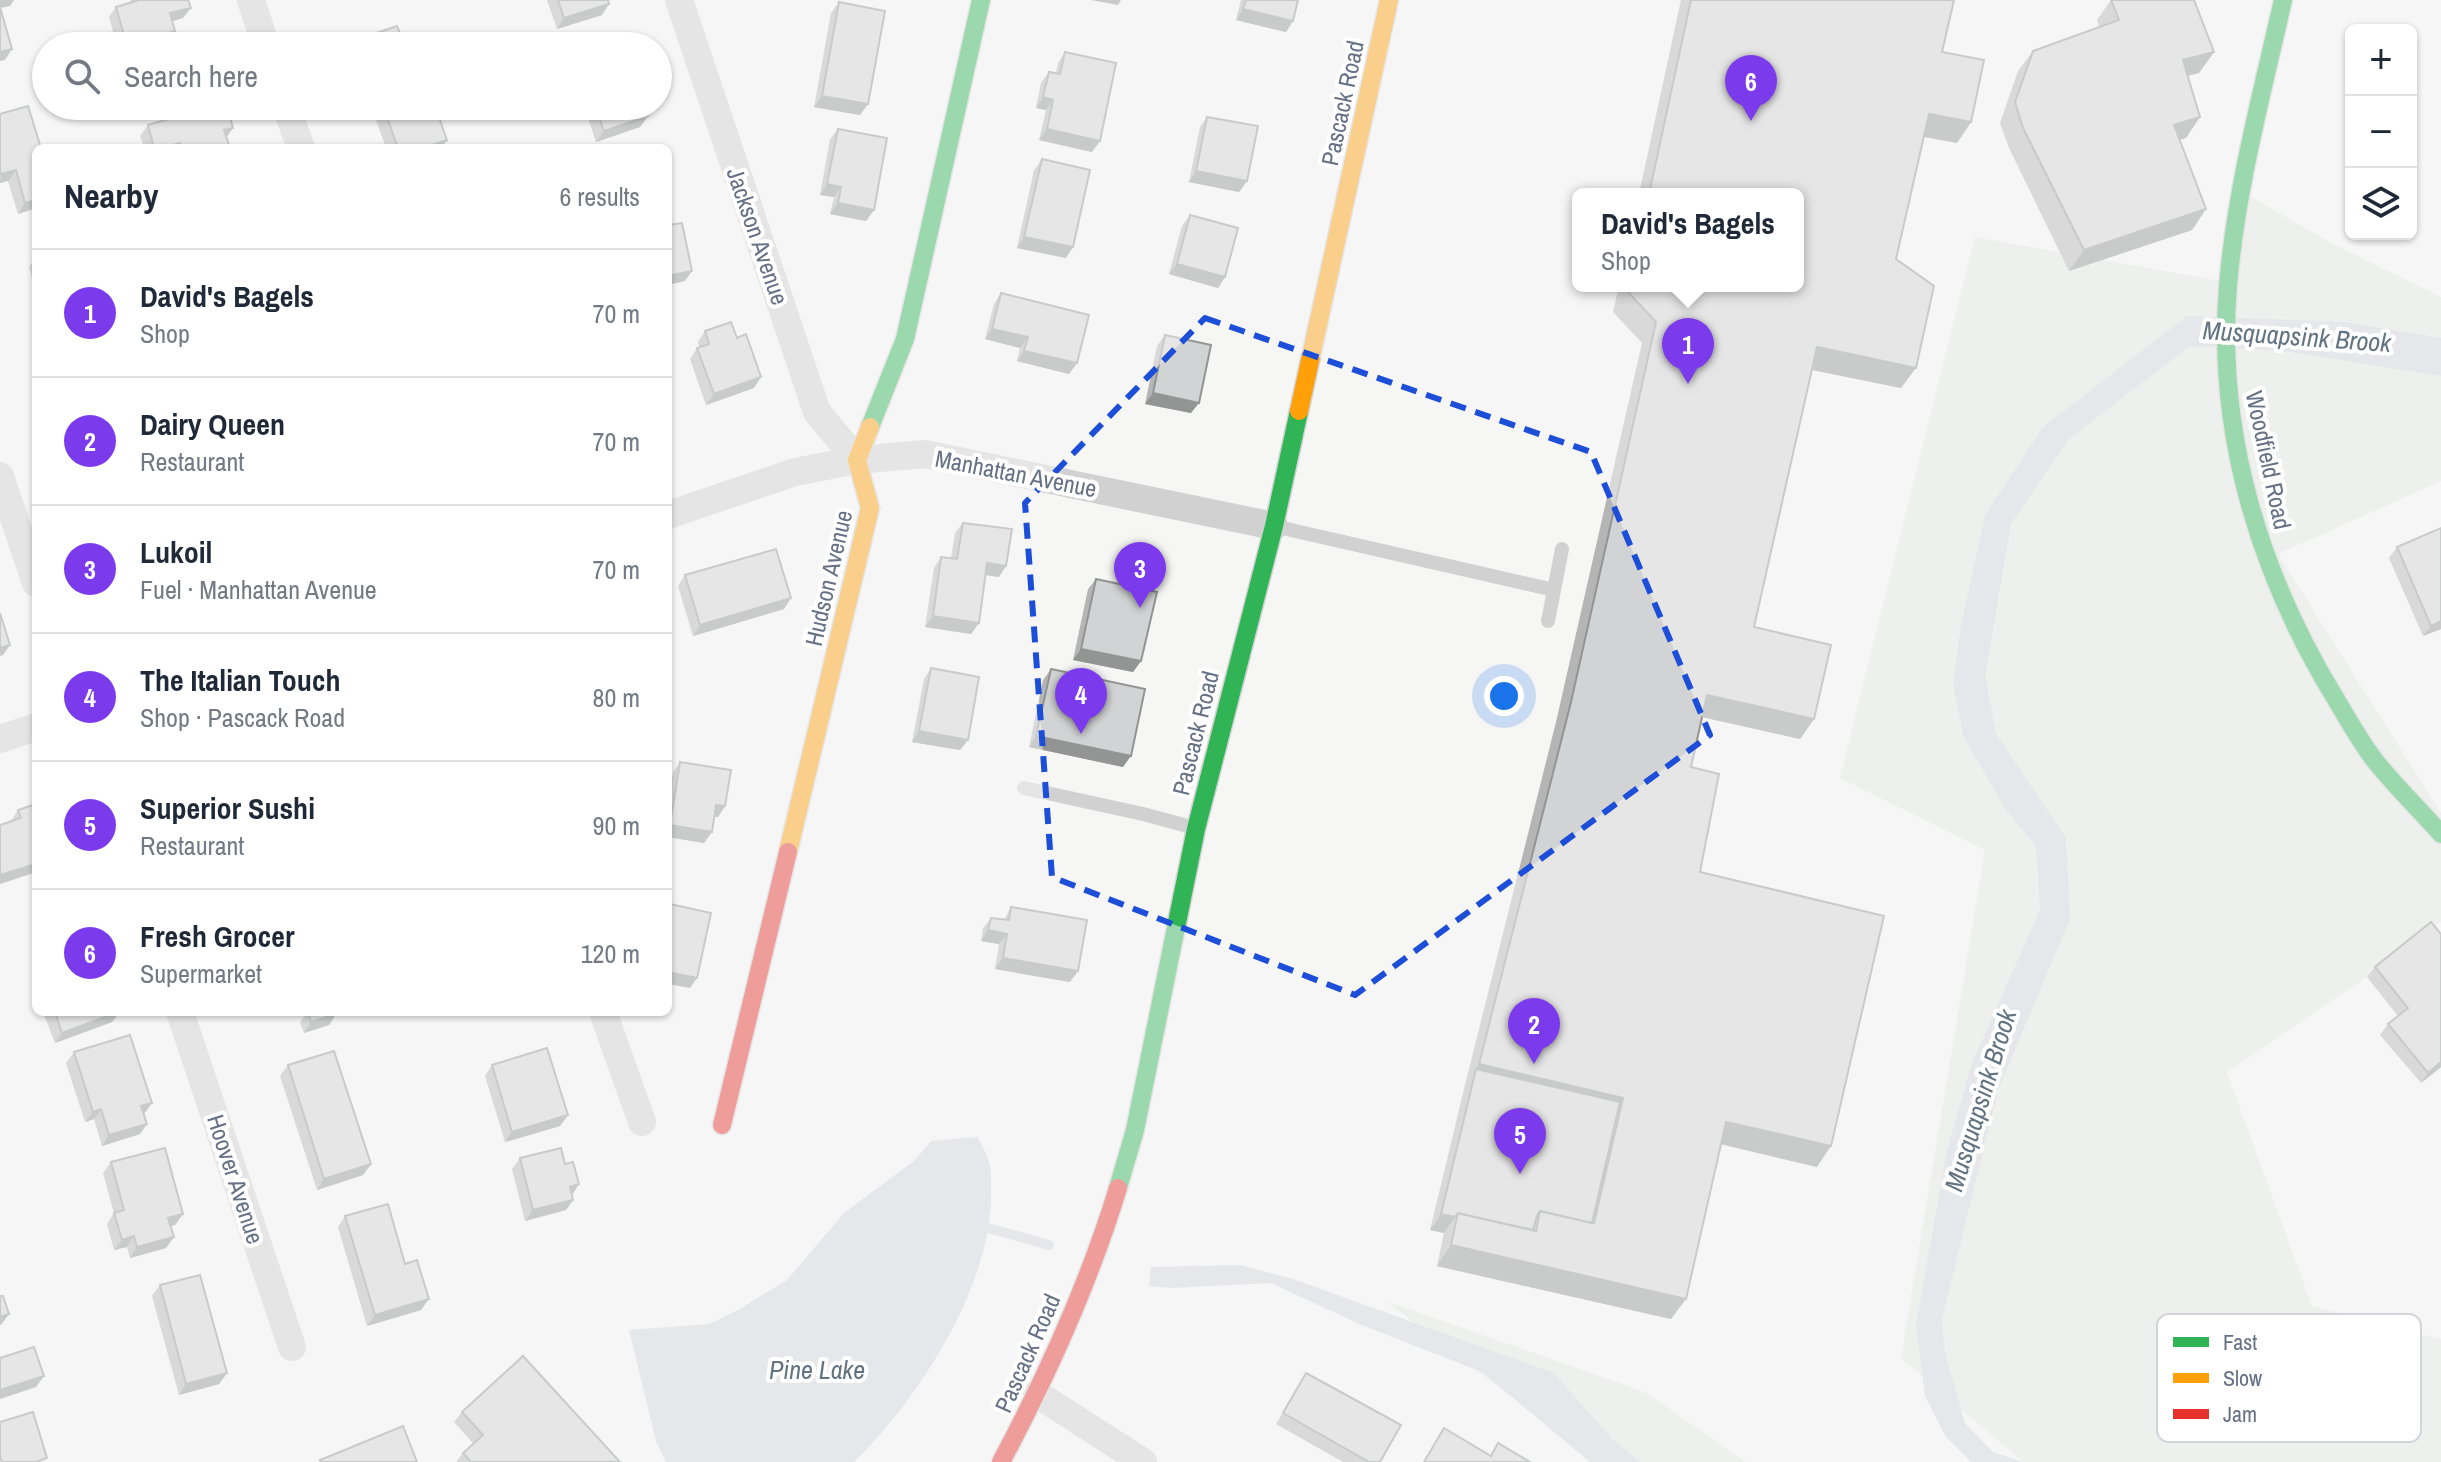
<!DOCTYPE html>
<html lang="en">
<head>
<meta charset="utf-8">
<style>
  :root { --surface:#fff; --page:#f6f6f7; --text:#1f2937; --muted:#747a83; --line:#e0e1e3; --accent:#7c3aed }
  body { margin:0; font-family:"Archivo Narrow",sans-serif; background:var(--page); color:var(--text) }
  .controls { position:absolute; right:24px; top:24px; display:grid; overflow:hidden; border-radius:12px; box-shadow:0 2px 6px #0004 }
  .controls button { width:72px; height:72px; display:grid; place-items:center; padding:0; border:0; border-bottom:2px solid var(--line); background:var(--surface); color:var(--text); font:40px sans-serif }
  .you { position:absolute; left:1504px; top:696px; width:28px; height:28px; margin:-20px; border:6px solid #fff; border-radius:50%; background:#1a73e8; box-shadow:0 0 0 12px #1a73e833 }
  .badge { display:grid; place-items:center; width:52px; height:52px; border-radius:50%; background:var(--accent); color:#fff; font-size:26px; font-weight:700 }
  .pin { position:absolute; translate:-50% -66px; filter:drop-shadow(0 2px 4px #0008) }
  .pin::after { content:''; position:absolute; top:42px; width:28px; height:24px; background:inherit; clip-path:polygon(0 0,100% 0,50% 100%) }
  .popup { position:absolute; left:1572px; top:188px; width:232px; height:104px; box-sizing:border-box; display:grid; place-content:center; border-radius:12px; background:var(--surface); filter:drop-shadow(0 2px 6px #0005); font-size:26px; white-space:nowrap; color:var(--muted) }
  .popup b { font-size:30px; color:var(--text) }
  .popup::after { content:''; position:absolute; left:50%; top:100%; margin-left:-16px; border:16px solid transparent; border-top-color:var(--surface) }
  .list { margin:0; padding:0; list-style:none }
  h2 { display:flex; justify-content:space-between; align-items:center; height:104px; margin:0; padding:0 32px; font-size:34px }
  h2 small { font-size:26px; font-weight:400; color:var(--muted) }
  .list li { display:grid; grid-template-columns:52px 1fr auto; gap:24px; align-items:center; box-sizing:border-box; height:128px; padding:0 32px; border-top:2px solid var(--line) }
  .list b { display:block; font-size:30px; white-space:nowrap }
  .list p { margin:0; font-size:26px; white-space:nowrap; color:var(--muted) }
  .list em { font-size:26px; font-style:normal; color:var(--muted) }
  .icon { flex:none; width:44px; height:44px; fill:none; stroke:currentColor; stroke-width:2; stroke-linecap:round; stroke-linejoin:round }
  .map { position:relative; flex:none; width:2441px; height:1462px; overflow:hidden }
  .search { position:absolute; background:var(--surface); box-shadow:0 2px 6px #0004; left:32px; top:32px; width:640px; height:88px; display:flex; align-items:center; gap:20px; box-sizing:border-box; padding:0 28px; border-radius:44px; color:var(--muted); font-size:30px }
  .panel { position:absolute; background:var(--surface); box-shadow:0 2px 6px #0004; left:32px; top:144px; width:640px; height:872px; border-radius:12px }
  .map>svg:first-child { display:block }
  .green { fill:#e5e9e3 }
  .water { fill:#d2d6db }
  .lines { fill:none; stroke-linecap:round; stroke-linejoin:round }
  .stream { stroke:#d2d6db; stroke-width:10 }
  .fast-casing { stroke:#d2d3d4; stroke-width:21 }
  .slow-casing { stroke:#d2d3d4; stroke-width:21 }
  .jam-casing { stroke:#d2d3d4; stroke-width:21 }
  .lane { stroke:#d1d1d2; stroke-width:14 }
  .street { stroke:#d1d1d2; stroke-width:28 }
  .fast { stroke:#30b455; stroke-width:18 }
  .slow { stroke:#ff9f0a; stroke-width:18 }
  .jam { stroke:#e5322d; stroke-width:18 }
  .wall { fill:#b5b5b6 }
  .shaded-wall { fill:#939494 }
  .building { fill:#d2d3d4; stroke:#939494; stroke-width:2 }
  .marked { fill:none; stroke:#1d4ed8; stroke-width:6; stroke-dasharray:16 10; stroke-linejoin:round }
  .labels { text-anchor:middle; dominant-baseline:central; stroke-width:8; stroke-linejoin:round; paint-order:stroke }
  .street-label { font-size:24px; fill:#667186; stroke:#fff }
  .water-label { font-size:26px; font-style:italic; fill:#627382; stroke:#fff }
  .key { fill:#fff; stroke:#d1d4db; stroke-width:2 }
  .key-label { font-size:22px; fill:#667186 }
</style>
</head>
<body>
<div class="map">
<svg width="2441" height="1462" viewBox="0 0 2441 1462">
  <rect width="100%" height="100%" fill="#f6f6f5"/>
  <g class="green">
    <polygon points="2243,192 2331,243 2441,297 2441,481 2278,554 2441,813 2441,922 2423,932 2367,977 2227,1072 2312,1306 2441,1339 2441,1462 2023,1462 1901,1358 1985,850 1840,778 1975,237 2227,282"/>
    <polygon points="1386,1301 1645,1392 1746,1462 1597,1462"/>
  </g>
  <g class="water">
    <polygon points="2187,316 2346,322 2441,338 2441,376 2284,351 2190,346 2069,439 2011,524 1985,676 1996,734 2066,838 2070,919 1998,1090 1942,1319 1944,1348 1965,1423 1993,1452 2023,1462 1971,1462 1946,1437 1925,1396 1916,1325 1947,1150 1972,1063 2040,910 2036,847 2005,808 1964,738 1953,683 1961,626 1985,515 2043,427"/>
    <path d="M978 1137C982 1146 988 1156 990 1166 992 1175 991 1186 991 1196 991 1287 918 1400 854 1462H666L656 1441 629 1330 709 1324 738 1310 787 1280 844 1213 915 1160 931 1141Z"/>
    <polygon points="1240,1265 1293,1279 1554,1373 1612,1439 1640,1462 1590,1462 1482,1372 1359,1324 1271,1283 1171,1288 1149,1286 1151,1267"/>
  </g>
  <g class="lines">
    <polyline class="stream" points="988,1228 1049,1245"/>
    <defs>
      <g id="fast">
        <path d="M2283 0C2262 94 2236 189 2228 286 2216 433 2260 576 2337 701 2349 721 2361 743 2376 762 2396 787 2420 810 2441 834"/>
        <polyline points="870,427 905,339 981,0"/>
        <polyline points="1118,1188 1135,1130 1196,829 1274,526 1299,411"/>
      </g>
      <g id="slow">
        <polyline points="1299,411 1389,0"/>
        <polyline points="788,852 870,508 857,460 870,427"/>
      </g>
      <g id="jam">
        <polyline points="722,1125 788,852"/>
        <path d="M1001 1462C1048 1374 1089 1283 1118 1188"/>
      </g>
    </defs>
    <use href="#fast" class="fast-casing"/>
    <use href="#slow" class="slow-casing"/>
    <use href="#jam" class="jam-casing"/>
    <g class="lane">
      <polyline points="1278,527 1554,590"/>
      <polyline points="1548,621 1562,549"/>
      <polyline points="1024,788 1143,814 1195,828"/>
    </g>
    <g class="street">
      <polyline points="251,0 266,46"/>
      <polyline points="679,0 817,412 857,460"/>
      <polyline points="286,106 301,148"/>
      <polyline points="0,476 36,583"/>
      <polyline points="668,515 795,472 857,460 925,454 1274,526"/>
      <polyline points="0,739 36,727"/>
      <polyline points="180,1012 292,1347"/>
      <polyline points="603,1012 642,1122"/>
      <polyline points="1037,1394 1143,1462"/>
    </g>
    <use href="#fast" class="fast"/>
    <use href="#slow" class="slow"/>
    <use href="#jam" class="jam"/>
  </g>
  <g class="wall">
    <polygon points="130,0 188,0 183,18 172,21 175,31 168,42 152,46 117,46 109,17 116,7 131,2"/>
    <polygon points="547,0 608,0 602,15 557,29"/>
    <polygon points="1241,0 1298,0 1286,32 1236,20"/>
    <polygon points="1681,0 1954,0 1942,52 1971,122 1957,143 1924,137 1896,259 1901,388 1812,370 1754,627 1814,719 1800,739 1702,717 1691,767 1700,872 1817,1167 1721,1144 1671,1319 1437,1266 1444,1233 1430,1230 1465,1085 1556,722 1642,343 1613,312 1619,286 1798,286 1798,194 1639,194"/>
    <polygon points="2111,0 2214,52 2199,73 2188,76 2186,138 2179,140 2206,209 2192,230 2069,271 2009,148 2000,123 2018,71 2033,51 2099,27 2097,20"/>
    <polygon points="839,2 860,115 814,107 831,13"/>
    <polygon points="359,39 405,46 354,46"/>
    <polygon points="1065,52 1092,152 1039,140 1046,110 1036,108 1041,83 1049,72 1056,73 1058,63"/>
    <polygon points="168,106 173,106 233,128 226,137 230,148 144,148 140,136 148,125 166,120 164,112"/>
    <polygon points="371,106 435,106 447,140 441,148 386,148"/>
    <polygon points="584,106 644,106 648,116 640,127 596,142"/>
    <polygon points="0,114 36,148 36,208 18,214 8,181 0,183"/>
    <polygon points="1207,117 1247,181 1239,192 1189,182 1200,127"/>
    <polygon points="838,129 874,210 866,221 830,214 834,197 820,195 830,139"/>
    <polygon points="1042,159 1066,258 1017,248 1034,170"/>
    <polygon points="1190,215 1225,277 1218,288 1169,274 1182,226"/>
    <polygon points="36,256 36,291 29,267"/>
    <polygon points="1001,293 1077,363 1069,374 1017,361 1020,348 985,339 994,304"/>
    <polygon points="705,331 754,388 706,405 690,359 697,348 699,347 698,342"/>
    <polygon points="1165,335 1191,413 1145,404 1157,346"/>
    <polygon points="963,523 999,577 986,575 971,634 925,627 934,568 941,557 951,558 955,533"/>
    <polygon points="2397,547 2441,629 2423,636 2389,558"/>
    <polygon points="685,575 791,598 784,609 693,636 678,586"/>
    <polygon points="1096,579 1141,661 1133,672 1073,660 1088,589"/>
    <polygon points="931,668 968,740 960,750 912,742 924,679"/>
    <polygon points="1051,669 1123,767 1029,747 1043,680"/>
    <polygon points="680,762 725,806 718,817 715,817 704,843 668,837 668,803 673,772"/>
    <polygon points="18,810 36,872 0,884 0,825 11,821"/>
    <polygon points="1011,907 1070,982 995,969 999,944 981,941 983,928 991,918 1004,920"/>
    <polygon points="2431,922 2441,1067 2421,1083 2380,1035 2388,1024 2398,1016 2367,977 2375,967"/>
    <polygon points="43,1012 120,1012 112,1022 55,1043"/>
    <polygon points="307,1012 336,1012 336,1014 329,1025 304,1033 300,1022"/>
    <polygon points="74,1052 140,1134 102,1146 94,1119 85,1122 66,1063"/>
    <polygon points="288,1065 371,1164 363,1175 317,1190 280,1076"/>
    <polygon points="492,1065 568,1115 560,1126 505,1142 485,1076"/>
    <polygon points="520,1158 565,1164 579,1184 572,1195 573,1200 566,1210 525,1221 512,1169"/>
    <polygon points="111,1162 183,1214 175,1225 170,1226 174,1237 166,1248 130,1258 127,1247 114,1250 107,1224 114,1213 103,1173"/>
    <polygon points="345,1216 421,1310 367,1326 338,1227"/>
    <polygon points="160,1285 227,1373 219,1384 179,1395 152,1296"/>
    <polygon points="1306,1373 1380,1462 1343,1462 1276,1424"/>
    <polygon points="462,1412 620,1462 456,1462 463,1453 473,1443 454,1422"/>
  </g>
  <g class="shaded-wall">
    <polygon points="0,0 14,0 10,6 0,8"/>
    <polygon points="1091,0 1121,0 1118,5"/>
    <polygon points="609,4 602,15 557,29 564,18"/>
    <polygon points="191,8 183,18 163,24 170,13"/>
    <polygon points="1243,9 1293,21 1286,32 1236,20"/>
    <polygon points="175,31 168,42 152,46 126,46"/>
    <polygon points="12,49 5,60 0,61 0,52"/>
    <polygon points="2214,52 2199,73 2169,80 2183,60"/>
    <polygon points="822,96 868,104 860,115 814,107"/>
    <polygon points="1043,97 1053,100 1046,110 1036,108"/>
    <polygon points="1929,114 1971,122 1957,143 1915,135"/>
    <polygon points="648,116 640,127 596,142 604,131"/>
    <polygon points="2200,117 2186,138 2159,146 2174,125"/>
    <polygon points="233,128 226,138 224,130"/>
    <polygon points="1047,129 1100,141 1092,152 1039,140"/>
    <polygon points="447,140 441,148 423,148"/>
    <polygon points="180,143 176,148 162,148"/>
    <polygon points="16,170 8,181 0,183 1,174"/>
    <polygon points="1196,171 1247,181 1239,192 1189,182"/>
    <polygon points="827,184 841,187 834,197 820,195"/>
    <polygon points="36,200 36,208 18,214 25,203"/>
    <polygon points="838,203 874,210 866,221 830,214"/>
    <polygon points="2206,209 2192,230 2069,271 2084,250"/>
    <polygon points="1024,237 1073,247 1066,258 1017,248"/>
    <polygon points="1177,264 1225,277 1218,288 1169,274"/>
    <polygon points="692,271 685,281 668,285 668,276"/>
    <polygon points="992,329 1028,337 1020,348 985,339"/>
    <polygon points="1817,347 1916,368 1901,388 1803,368"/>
    <polygon points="1024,351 1077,363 1069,374 1017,361"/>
    <polygon points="761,377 754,388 706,405 714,394"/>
    <polygon points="1153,393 1199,403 1191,413 1145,404"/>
    <polygon points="987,563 1006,566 999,577 980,574"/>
    <polygon points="791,598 784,609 693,636 700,625"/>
    <polygon points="933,616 979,623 971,634 925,627"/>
    <polygon points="2441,621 2441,629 2423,636 2431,626"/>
    <polygon points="10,645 3,655 0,656 0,648"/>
    <polygon points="1081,649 1141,661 1133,672 1073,660"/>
    <polygon points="1707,695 1814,719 1800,739 1693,715"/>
    <polygon points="919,731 968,740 960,750 912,742"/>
    <polygon points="1036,736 1131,756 1123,767 1029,747"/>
    <polygon points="716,805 725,806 718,817 709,816"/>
    <polygon points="670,825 712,832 704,843 668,837 668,829"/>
    <polygon points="36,864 36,872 0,884 0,875"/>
    <polygon points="988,930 1007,934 999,944 981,941"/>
    <polygon points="1003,958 1078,971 1070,982 995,969"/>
    <polygon points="668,972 697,978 690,988 668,984"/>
    <polygon points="120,1012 112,1022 55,1043 62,1033"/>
    <polygon points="336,1014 329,1025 304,1033 311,1022"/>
    <polygon points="2441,1062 2441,1067 2421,1083 2428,1073"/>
    <polygon points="1479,1064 1623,1098 1609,1118 1476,1069"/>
    <polygon points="152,1103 144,1114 141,1106"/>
    <polygon points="101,1109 94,1119 85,1122 93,1112"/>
    <polygon points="568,1115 560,1126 505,1142 512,1132"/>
    <polygon points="1726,1122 1831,1146 1817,1167 1712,1142"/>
    <polygon points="147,1124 140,1134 102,1146 109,1135"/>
    <polygon points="371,1164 363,1175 317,1190 324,1179"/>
    <polygon points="579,1184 572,1195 570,1187"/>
    <polygon points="573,1200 566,1210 525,1221 533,1210"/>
    <polygon points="183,1214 175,1225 161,1229 168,1218"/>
    <polygon points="1441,1214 1455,1217 1444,1233 1430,1230"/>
    <polygon points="134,1236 127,1247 114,1250 122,1240"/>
    <polygon points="174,1237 166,1248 130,1258 137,1247"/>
    <polygon points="1451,1245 1686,1299 1671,1319 1437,1266"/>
    <polygon points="429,1299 421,1310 367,1326 375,1315"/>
    <polygon points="9,1314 1,1325 0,1325 0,1317"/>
    <polygon points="227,1373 219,1384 179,1395 186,1384"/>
    <polygon points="44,1376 36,1387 0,1399 0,1390"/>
  </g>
  <g class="building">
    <polygon points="139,0 188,0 191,8 170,13 175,31 127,45 116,7"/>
    <polygon points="558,0 608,0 609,4 564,18"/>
    <polygon points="1246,0 1298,0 1293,21 1243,9"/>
    <polygon points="1691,0 1954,0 1942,52 1984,60 1971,122 1929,114 1896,259 1934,286 1916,368 1817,347 1754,627 1831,645 1814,719 1707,695 1691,767 1719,774 1700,872 1884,916 1831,1146 1726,1122 1686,1299 1451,1245 1458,1213 1536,1231 1540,1211 1594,1223 1623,1098 1479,1064 1571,702 1656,322 1628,292 1629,286 1798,286 1798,194 1649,194"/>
    <polygon points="2111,0 2194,0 2214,52 2183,60 2200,117 2174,125 2206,209 2084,250 2023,128 2015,102 2033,51 2119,20"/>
    <polygon points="839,2 885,11 868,104 822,96"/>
    <polygon points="0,7 12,49 0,52"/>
    <polygon points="397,26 405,46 361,46 359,39"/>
    <polygon points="1065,52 1116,63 1100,141 1047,129 1053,100 1043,97 1049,72 1060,74"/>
    <polygon points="28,106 41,148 36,148 36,200 25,203 16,170 1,174 0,171 0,114"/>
    <polygon points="173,106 227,106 233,128 224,130 230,148 181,148 180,143 162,148 154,148 148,125 176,117"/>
    <polygon points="383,106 435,106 447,140 423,148 398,148"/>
    <polygon points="595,106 644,106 648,116 604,131"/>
    <polygon points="1207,117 1258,126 1247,181 1196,171"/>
    <polygon points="838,129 887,138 874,210 838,203 841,187 827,184"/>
    <polygon points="1042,159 1090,170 1073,247 1024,237"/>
    <polygon points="1190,215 1238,228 1225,277 1177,264"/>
    <polygon points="682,223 692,271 668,276 668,225"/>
    <polygon points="1001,293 1089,315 1077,363 1024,351 1028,337 992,329"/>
    <polygon points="731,322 737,338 746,334 761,377 714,394 697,348 709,344 705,331"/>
    <polygon points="1165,335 1211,345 1199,403 1153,393"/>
    <polygon points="963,523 1012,529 1006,566 987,563 979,623 933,616 941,557 957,559"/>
    <polygon points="2441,528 2441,621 2431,626 2397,547"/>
    <polygon points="776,549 791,598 700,625 685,575"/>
    <polygon points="1096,579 1157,592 1141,661 1081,649"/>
    <polygon points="0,613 10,645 0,648"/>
    <polygon points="931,668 979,677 968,740 919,731"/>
    <polygon points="1051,669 1145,689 1131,756 1036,736"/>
    <polygon points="680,762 731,770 725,806 716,805 712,832 670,825"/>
    <polygon points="36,804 36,864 0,875 0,825 21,818 18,810"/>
    <polygon points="670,904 711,913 697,978 668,972 668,955 671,941 668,940 668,914"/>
    <polygon points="1011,907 1087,920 1078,971 1003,958 1007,934 988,930 991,918 1009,920"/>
    <polygon points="2431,922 2441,934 2441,1062 2428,1073 2388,1024 2408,1008 2375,967"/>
    <polygon points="55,1012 118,1012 62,1033"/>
    <polygon points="308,1012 336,1012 336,1014 311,1022"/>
    <polygon points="130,1035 152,1103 141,1106 147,1124 109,1135 101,1109 93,1112 74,1052"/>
    <polygon points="547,1048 568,1115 512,1132 492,1065"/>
    <polygon points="334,1051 371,1164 324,1179 288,1065"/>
    <polygon points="1476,1069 1620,1102 1592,1223 1540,1211 1537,1216 1533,1230 1458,1213 1455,1217 1441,1214"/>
    <polygon points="165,1148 183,1214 168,1218 174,1237 137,1247 134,1236 122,1240 114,1213 124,1210 111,1162"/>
    <polygon points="561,1148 565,1164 573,1162 579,1184 570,1187 573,1200 533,1210 520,1158"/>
    <polygon points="388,1204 405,1264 417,1260 429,1299 375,1315 345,1216"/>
    <polygon points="200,1275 227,1373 186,1384 160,1285"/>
    <polygon points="0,1296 3,1296 9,1314 0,1317"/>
    <polygon points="34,1347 44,1376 0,1390 0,1358"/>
    <polygon points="523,1356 620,1462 471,1462 463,1453 483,1435 462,1412"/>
    <polygon points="1306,1373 1401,1425 1380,1462 1369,1462 1283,1413"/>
    <polygon points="33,1412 47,1458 36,1462 2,1462 0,1457 0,1422"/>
    <polygon points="403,1426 417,1462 321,1462 320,1460"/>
    <polygon points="1444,1428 1491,1456 1498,1443 1530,1462 1424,1462"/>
  </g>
  <path d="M0 0H2441V1462H0ZM1205 318 1591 452 1710 735 1355 995 1052 877 1025 503Z" fill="#f6f6f5" fill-opacity=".55" fill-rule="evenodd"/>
  <path class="marked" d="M1205 318 1591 452 1710 735 1355 995 1052 877 1025 503Z"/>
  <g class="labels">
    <g class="street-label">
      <text transform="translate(1342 103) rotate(-78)">Pascack Road</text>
      <text transform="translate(758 236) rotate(71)">Jackson Avenue</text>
      <text transform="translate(2269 460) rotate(78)">Woodfield Road</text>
      <text transform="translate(1016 473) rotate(11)">Manhattan Avenue</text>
      <text transform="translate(828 578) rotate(-77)">Hudson Avenue</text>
      <text transform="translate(1195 733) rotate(-76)">Pascack Road</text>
      <text transform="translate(236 1179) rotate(72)">Hoover Avenue</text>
      <text transform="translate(1027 1353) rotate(-66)">Pascack Road</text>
    </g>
    <g class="water-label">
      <text transform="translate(2297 336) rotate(4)">Musquapsink Brook</text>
      <text transform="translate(1980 1100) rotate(-73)">Musquapsink Brook</text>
      <text x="817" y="1369">Pine Lake</text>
    </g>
  </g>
  <rect x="2157" y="1314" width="264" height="128" rx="12" class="key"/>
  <rect x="2173" y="1337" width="36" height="10" fill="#30b455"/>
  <rect x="2173" y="1373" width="36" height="10" fill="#ff9f0a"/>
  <rect x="2173" y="1409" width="36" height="10" fill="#e5322d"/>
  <g class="key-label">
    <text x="2223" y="1350">Fast</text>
    <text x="2223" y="1386">Slow</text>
    <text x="2223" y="1422">Jam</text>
  </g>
</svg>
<div class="controls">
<button>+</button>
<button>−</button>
<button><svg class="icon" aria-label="layers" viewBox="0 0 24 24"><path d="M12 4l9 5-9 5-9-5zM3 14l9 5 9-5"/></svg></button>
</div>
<div class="you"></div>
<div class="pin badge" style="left:1688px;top:384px">1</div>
<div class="popup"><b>David's Bagels</b>Shop</div>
<div class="pin badge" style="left:1534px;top:1064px">2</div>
<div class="pin badge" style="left:1140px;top:608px">3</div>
<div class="pin badge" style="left:1081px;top:734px">4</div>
<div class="pin badge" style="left:1520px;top:1174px">5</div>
<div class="pin badge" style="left:1751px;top:121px">6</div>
<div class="search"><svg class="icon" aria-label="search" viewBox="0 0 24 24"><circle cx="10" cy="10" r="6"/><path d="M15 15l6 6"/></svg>Search here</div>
<section class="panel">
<h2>Nearby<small>6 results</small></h2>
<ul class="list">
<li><span class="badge">1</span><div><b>David's Bagels</b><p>Shop</p></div><em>70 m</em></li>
<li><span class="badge">2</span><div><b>Dairy Queen</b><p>Restaurant</p></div><em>70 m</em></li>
<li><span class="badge">3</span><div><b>Lukoil</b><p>Fuel · Manhattan Avenue</p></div><em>70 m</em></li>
<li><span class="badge">4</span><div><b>The Italian Touch</b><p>Shop · Pascack Road</p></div><em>80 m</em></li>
<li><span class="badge">5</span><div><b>Superior Sushi</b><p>Restaurant</p></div><em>90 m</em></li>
<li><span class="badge">6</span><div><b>Fresh Grocer</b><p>Supermarket</p></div><em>120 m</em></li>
</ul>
</section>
</div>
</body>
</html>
